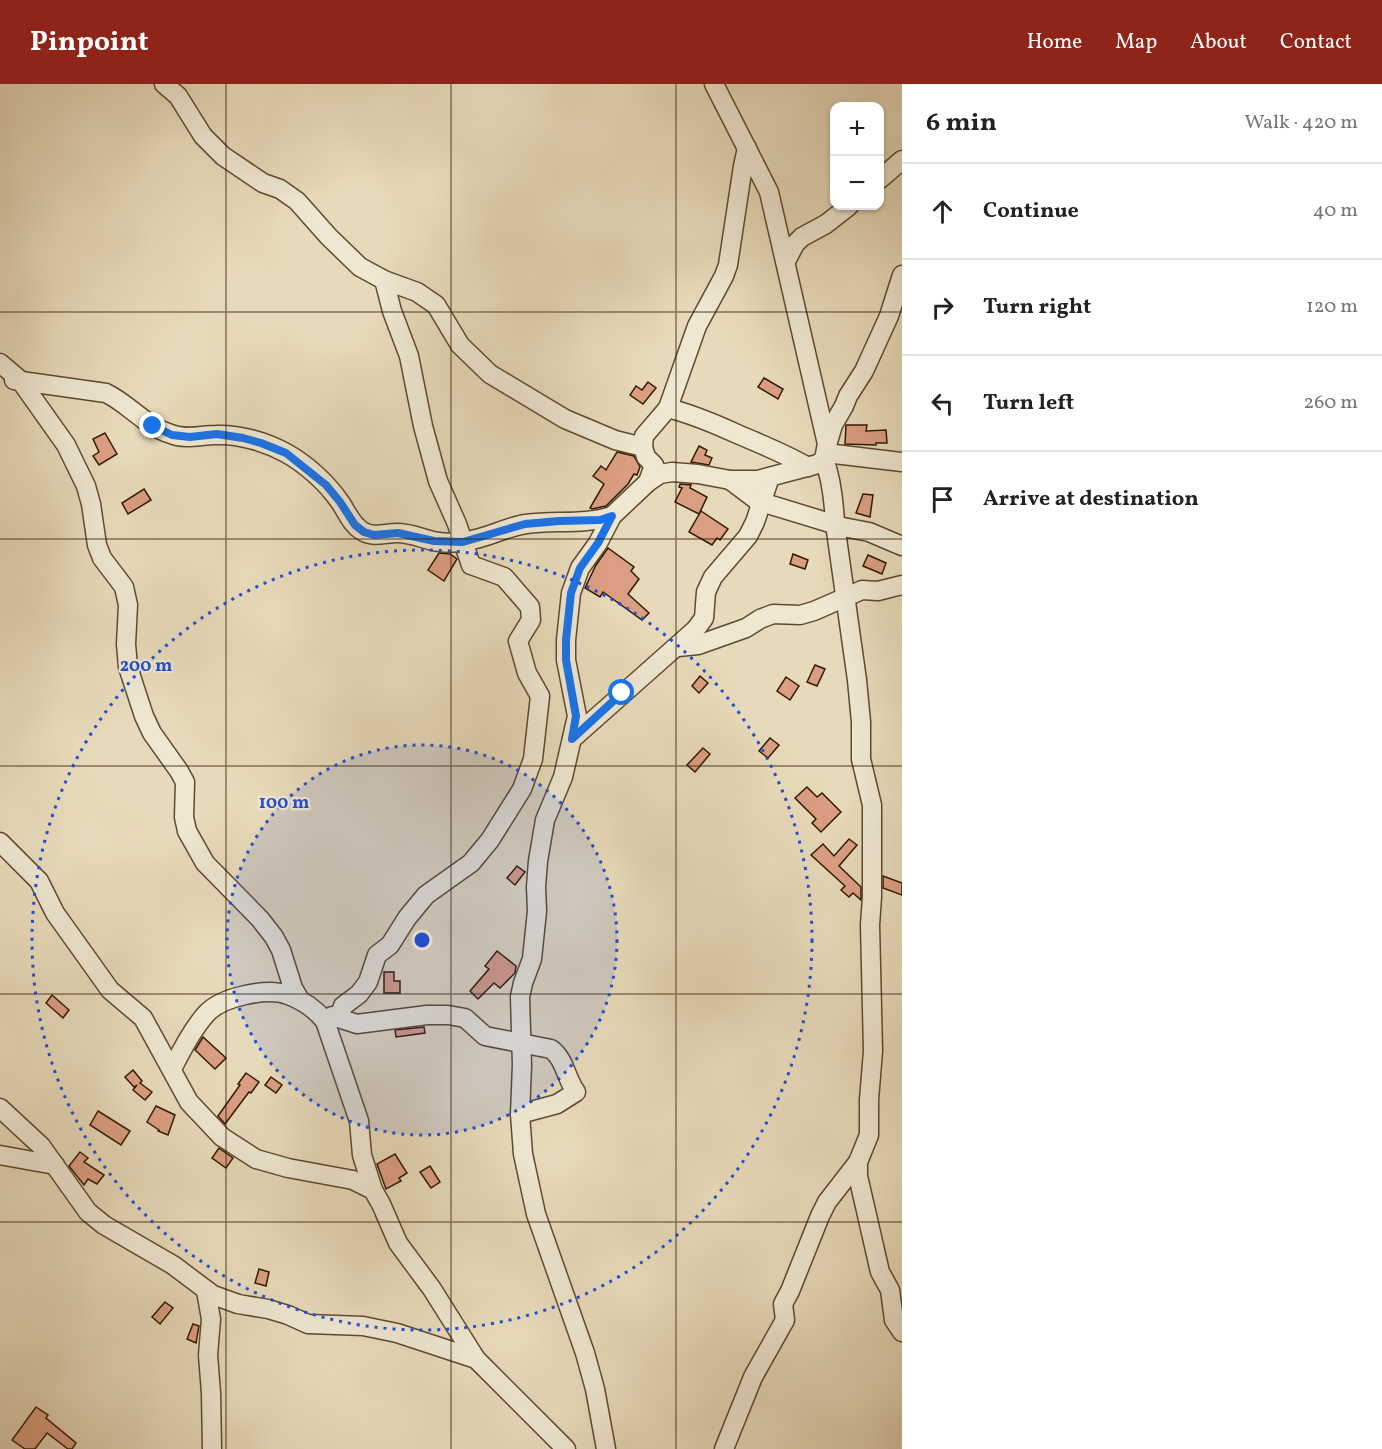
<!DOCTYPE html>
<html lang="en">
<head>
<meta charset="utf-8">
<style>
  :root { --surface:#fff; --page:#f2f2f2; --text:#222; --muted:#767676; --line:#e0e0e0; --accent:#8f2418 }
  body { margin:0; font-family:Vollkorn,serif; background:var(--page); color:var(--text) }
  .controls { position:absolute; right:18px; top:18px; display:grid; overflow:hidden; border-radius:12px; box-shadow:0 2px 4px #0004 }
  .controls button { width:54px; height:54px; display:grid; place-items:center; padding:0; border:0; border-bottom:2px solid var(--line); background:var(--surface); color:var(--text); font:30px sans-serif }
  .stop { position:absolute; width:18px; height:18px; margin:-14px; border:4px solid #1a73e8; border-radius:50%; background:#fff }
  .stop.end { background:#1a73e8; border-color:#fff; box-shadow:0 2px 6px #0008 }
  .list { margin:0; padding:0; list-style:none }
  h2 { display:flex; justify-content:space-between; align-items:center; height:78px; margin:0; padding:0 24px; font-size:26px }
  h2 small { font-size:20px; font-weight:400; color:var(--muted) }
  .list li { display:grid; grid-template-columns:39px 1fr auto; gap:18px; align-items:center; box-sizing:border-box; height:96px; padding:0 24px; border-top:2px solid var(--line) }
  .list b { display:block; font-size:22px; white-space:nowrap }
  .list em { font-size:20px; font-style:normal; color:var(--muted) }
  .icon { flex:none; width:33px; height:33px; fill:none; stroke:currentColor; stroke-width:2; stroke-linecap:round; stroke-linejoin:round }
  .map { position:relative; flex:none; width:902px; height:1365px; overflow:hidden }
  header { display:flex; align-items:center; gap:36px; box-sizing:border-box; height:84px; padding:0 30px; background:var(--accent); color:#fff }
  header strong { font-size:28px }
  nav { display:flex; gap:33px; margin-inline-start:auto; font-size:21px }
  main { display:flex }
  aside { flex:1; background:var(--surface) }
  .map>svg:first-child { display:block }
  .building { fill:#dc9e82; stroke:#301a00; stroke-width:1.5 }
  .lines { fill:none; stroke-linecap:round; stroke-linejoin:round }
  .minor-casing { stroke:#5e4a2e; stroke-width:21 }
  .minor { stroke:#efe7d2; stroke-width:18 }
  .route { stroke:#1a73e8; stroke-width:8 }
  .grid { fill:none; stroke:#301a00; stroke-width:1.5; stroke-opacity:0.55 }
  .ring { fill:none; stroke:#1d4ed8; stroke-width:3; stroke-dasharray:3 6 }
  .centre { fill:#1d4ed8; stroke:#efe7d2; stroke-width:3 }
  .ring-label { font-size:18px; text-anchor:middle; font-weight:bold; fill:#1d4ed8; stroke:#efe7d2; stroke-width:4.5; stroke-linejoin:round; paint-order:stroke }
</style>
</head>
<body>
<header>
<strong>Pinpoint</strong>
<nav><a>Home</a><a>Map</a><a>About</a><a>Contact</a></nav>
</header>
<main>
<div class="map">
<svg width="902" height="1365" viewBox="0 0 902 1365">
  <rect width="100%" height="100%" fill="#e7daba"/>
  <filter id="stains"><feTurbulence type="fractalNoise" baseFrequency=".00333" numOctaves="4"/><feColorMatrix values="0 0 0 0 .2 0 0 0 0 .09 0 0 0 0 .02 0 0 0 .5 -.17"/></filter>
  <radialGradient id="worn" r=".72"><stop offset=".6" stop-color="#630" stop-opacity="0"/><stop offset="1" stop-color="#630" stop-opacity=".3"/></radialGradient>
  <g class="building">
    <polygon points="764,294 783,305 778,315 758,303"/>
    <polygon points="648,298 656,304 643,320 630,311 636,302 642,306"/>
    <polygon points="846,341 867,341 866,347 886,346 887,359 876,359 876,361 845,360"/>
    <polygon points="105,349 117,370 99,381 93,372 99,368 93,355"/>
    <polygon points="699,362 707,366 705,371 712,374 709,381 691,378"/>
    <polygon points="617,368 634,372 640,383 637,391 634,390 628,400 606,422 592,425 590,424 604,400 593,392 601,382 606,386"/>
    <polygon points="680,400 691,401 690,404 707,413 699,430 675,418 682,404 679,403"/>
    <polygon points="144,405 151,416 128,430 122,419"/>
    <polygon points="863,410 873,411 870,433 856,429"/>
    <polygon points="701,427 728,445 720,456 717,454 712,461 689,448"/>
    <polygon points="608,464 634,483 631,487 639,495 628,510 649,529 642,536 603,508 600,513 585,504 596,481"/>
    <polygon points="439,469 450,470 457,475 444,497 428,486"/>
    <polygon points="793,470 808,476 805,485 790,480"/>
    <polygon points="868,471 886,479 882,490 863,482"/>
    <polygon points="815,581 825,585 817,602 807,598"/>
    <polygon points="700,592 708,599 699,609 692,602"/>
    <polygon points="786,593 799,602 790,616 777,607"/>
    <polygon points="770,654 779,661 768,674 759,667"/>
    <polygon points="703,664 710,670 695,688 687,681"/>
    <polygon points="807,703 817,713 822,709 841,728 821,748 812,739 816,735 795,714"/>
    <polygon points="849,755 857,761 839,782 861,803 861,816 853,809 849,813 841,806 845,802 811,771 823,760 834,772"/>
    <polygon points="517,782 525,788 515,801 507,794"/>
    <polygon points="883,792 902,799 902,811 883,804"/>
    <polygon points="497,867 516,882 515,889 500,904 494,899 478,915 470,907 489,885 485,882"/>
    <polygon points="384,888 394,888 394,897 400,897 400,909 384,909"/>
    <polygon points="52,911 69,926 63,934 46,919"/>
    <polygon points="424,943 425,949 396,953 395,946"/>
    <polygon points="203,953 226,974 215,985 195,966"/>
    <polygon points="133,986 142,997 140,999 152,1008 145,1016 133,1006 137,1001 134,1003 125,993"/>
    <polygon points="246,989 259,998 251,1009 249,1008 225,1040 218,1032 240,1001 238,1000"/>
    <polygon points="271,993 282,1001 276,1009 265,1001"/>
    <polygon points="156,1022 175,1031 168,1051 158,1047 159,1046 147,1038"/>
    <polygon points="98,1027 130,1047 121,1061 90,1041"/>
    <polygon points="219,1064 233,1074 226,1084 212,1074"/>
    <polygon points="80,1068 88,1074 84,1078 104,1091 97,1100 88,1095 84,1101 69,1082"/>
    <polygon points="395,1070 407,1089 399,1094 401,1097 386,1105 377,1080"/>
    <polygon points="430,1082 440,1098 431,1104 420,1088"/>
    <polygon points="259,1185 269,1188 266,1202 255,1199"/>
    <polygon points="165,1218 173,1224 160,1240 152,1233"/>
    <polygon points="193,1240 199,1242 196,1259 187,1255"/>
    <polygon points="36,1323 48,1331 46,1334 76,1359 72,1365 68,1365 47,1349 35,1365 25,1365 12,1356"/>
  </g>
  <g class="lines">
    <defs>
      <g id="minor">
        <polyline points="164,0 178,12 203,52 223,72 263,99 280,105 297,117 329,153 360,183 384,196 417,208 436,221 460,261 490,290 565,335 615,356 643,363 646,373 654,381 648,398"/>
        <polyline points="880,95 902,76"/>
        <polyline points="786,177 795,160 802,153 826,140 849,122"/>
        <polyline points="0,279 20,296 66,361 86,402 91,420 97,461 102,474 124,503 128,521 126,560 128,583 144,632 152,649 179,687 185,698 184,733 187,747 205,779 260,835 274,853 281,866 293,904 300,916"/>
        <path d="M14 296 106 309C129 320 145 342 171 350 185 356 201 351 216 351 239 350 266 358 286 369 306 380 327 399 340 418 347 428 351 440 362 447 373 454 385 449 397 449 410 449 421 454 433 457 442 459 455 459 465 457 486 455 505 443 526 440 554 436 585 441 612 432"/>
        <path d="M668 324C691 330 713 339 735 349 760 360 784 369 808 383"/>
        <polyline points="828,358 833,341 844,322 848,312 864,287 889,232 902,191"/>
        <polyline points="643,363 644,352 668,324 697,242 724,192 728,181 743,82 747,64"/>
        <polyline points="826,369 902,378"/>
        <path d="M824 375C832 396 834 418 835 440L857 596 861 638V675L872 721V813L870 841 873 967 869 1016V1051L858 1078V1092L880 1188 890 1206 894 1236 902 1248"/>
        <polyline points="730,396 758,417 843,443 869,448 902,462"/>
        <polyline points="678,563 698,561 746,544 760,535 773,530 800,531 814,527 862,506 878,507 902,501"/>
        <polyline points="572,655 696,545 704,534 706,508 713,493 748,452 755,438 770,393"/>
        <polyline points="0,758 39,797 55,829 110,906 143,934 189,1018 222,1053 256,1075 288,1084 353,1096 373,1106 381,1120 398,1159 432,1205 476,1275 566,1365"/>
        <polyline points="339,933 343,922 359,910 368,898 377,871 390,861 407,834 426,811 471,779 490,756 522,705 533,675 540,612 527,589 518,557 531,536 530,523 504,493 471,481 457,440 438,397 423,342 409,272 392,227 384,196"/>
        <path d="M329 934 332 932 357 940 427 931H448L465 934 485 952 551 965C565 975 566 995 576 1008L557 1020 520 1030"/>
        <path d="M172 985C182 966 192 946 206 930 221 913 267 903 288 911 302 916 316 926 325 937L359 1037 362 1071 373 1106"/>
        <polyline points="0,1024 41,1062 88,1128 104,1141 173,1181 213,1211 238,1220 268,1225 288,1231 308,1240 363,1242 397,1249 476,1275"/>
        <polyline points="0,1071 55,1081"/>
        <polyline points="206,1207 211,1235 208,1271 211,1309 212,1365"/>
        <polyline points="606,1365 595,1305 585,1269 536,1130 523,1070 520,1030 522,981 520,913 523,899 532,875 537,827 536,803 538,777 545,736 563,693 577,632 566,576 566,556 571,509 580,484 598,459 612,432 648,398 660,390 672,388 698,390 730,396 758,396 818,380 824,375 827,360 769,108 714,0"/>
        <polyline points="724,1365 753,1293 785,1236 783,1220 790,1207 820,1132 827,1118 858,1078"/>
      </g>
    </defs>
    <use href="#minor" class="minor-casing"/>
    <use href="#minor" class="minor"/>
  </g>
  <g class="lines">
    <polyline class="route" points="153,342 172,351 190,353 217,350 243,354 261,359 286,369 326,401 340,418 355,441 364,448 374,451 398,449 434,457 463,458 525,440 559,437 600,436 612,432 598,459 580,484 571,509 566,556 566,576 576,632 572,655 622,609"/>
  </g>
  <path class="grid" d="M226 0V1365M451 0V1365M676 0V1365M0 228H902M0 455H902M0 682H902M0 910H902M0 1138H902"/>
  <circle cx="422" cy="856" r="195" fill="#1d4ed8" fill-opacity=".12"/>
  <g class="ring">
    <circle cx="422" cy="856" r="195"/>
    <circle cx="422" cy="856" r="390"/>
  </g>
  <circle cx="422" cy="856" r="9" class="centre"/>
  <g class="ring-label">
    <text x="146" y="587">200 m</text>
    <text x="284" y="724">100 m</text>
  </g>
  <rect width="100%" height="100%" filter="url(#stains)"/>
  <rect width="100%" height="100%" fill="url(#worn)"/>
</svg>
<div class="controls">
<button>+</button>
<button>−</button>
</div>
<div class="stop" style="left:622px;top:609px"></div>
<div class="stop end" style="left:153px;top:342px"></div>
</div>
<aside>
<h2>6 min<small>Walk · 420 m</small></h2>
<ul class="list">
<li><svg class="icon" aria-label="ahead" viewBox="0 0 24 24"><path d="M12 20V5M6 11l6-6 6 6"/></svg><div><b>Continue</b></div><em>40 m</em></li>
<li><svg class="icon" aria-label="right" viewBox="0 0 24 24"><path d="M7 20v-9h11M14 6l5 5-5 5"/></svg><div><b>Turn right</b></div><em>120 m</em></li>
<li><svg class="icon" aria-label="left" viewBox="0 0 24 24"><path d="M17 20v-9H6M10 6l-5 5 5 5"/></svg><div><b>Turn left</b></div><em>260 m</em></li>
<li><svg class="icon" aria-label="arrive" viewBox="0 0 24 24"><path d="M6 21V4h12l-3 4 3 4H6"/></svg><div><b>Arrive at destination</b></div></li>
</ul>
</aside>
</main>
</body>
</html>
